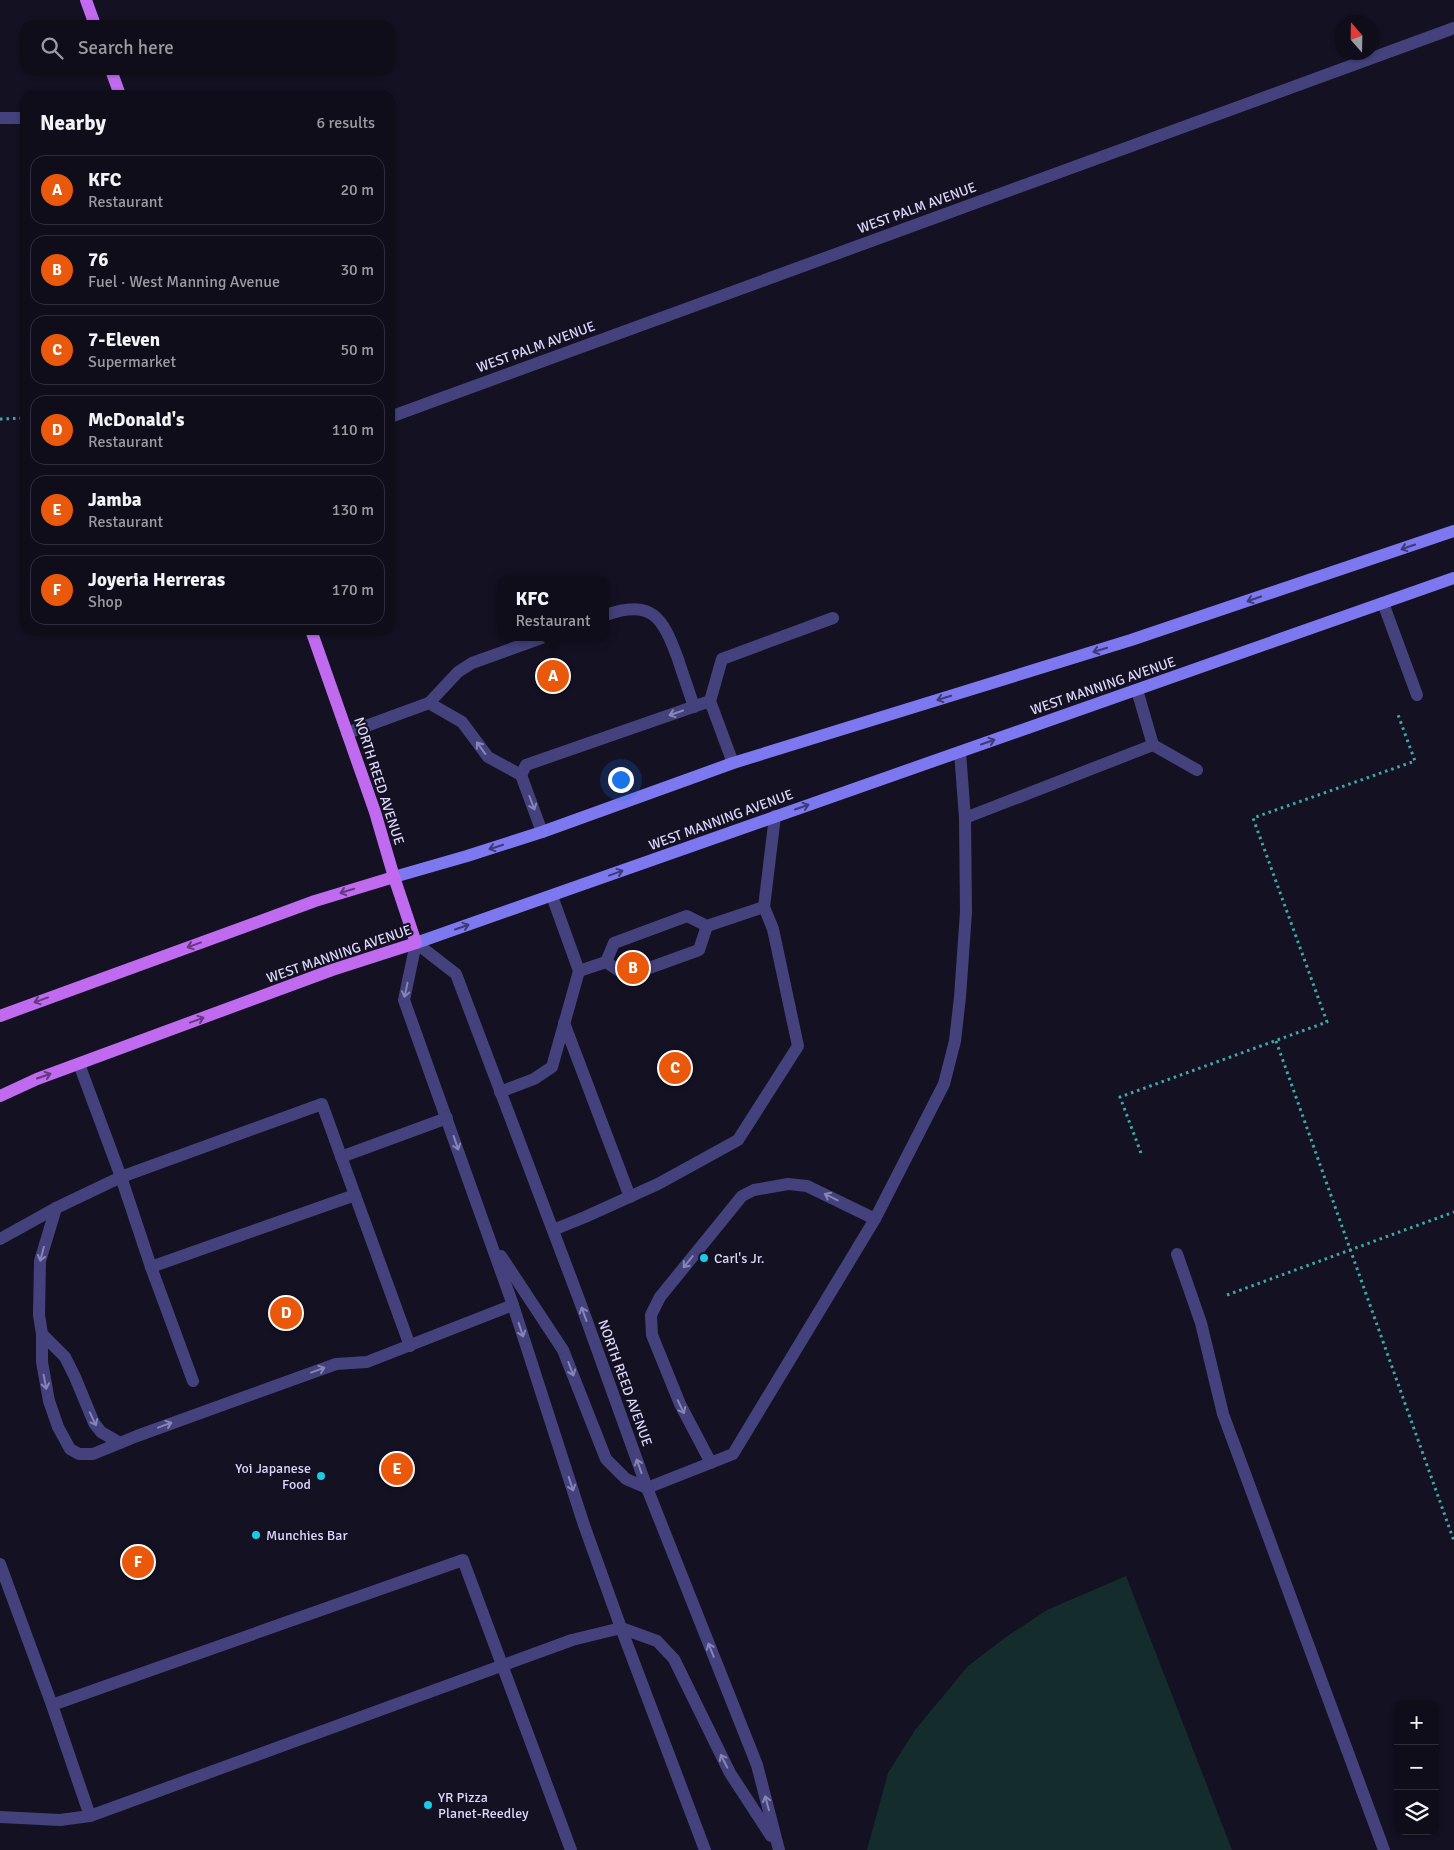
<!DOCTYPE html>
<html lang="en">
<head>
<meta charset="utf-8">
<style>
  :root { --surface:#0f0d1a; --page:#1d1b27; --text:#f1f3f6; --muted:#9b9ca2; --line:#2f2d39; --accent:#ea580c }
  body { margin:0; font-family:Signika,sans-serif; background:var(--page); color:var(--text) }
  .controls { position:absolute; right:15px; bottom:15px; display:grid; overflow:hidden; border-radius:10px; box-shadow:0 1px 4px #0004 }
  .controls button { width:45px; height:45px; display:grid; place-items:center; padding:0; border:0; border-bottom:1px solid var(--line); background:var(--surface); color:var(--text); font:25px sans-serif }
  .compass { position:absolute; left:1334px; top:15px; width:45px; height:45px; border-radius:50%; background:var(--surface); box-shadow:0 1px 4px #0004; rotate:340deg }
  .you { position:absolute; left:620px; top:779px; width:18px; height:18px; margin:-12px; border:4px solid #fff; border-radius:50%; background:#1a73e8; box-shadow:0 0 0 8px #1a73e833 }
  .badge { display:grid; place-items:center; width:32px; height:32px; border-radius:50%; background:var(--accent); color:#fff; font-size:16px; font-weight:700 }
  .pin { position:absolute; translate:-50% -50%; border:2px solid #fff; box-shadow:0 1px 5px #0006 }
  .popup { position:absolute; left:497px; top:576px; width:112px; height:65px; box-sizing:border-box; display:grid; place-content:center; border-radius:10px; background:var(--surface); filter:drop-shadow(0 1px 4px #0005); font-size:16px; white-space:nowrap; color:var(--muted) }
  .popup b { font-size:19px; color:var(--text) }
  .popup::after { content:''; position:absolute; left:50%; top:100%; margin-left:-10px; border:10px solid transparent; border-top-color:var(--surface) }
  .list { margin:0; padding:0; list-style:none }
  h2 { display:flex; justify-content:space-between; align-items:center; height:65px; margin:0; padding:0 20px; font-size:21px }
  h2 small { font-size:16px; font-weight:400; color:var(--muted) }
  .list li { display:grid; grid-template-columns:32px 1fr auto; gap:15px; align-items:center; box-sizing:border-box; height:70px; margin:0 10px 10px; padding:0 10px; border:1px solid var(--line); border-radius:15px }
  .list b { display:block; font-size:19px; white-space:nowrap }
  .list p { margin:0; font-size:16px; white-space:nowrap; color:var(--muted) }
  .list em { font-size:16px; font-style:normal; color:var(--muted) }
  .icon { flex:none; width:28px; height:28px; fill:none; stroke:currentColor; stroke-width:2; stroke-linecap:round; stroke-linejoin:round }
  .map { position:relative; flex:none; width:1454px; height:1850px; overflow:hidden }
  .search { position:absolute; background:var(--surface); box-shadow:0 1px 4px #0004; left:20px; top:20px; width:375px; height:55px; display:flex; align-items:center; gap:12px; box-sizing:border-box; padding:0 18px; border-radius:15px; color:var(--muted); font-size:19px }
  .panel { position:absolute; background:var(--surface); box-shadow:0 1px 4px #0004; left:20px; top:90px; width:375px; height:545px; border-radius:15px }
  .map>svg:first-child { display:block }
  .green { fill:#142c2c }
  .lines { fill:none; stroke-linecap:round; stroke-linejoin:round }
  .path { stroke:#3caaa6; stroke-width:3; stroke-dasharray:2.5 4; stroke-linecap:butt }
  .service { stroke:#44417d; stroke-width:12 }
  .minor { stroke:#44417d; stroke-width:12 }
  .tertiary { stroke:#44417d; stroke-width:12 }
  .secondary { stroke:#7e78f0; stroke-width:12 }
  .primary { stroke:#c06aef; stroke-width:12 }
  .oneway { stroke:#3e3a75 }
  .oneway2 { stroke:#8884b6 }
  .oneway3 { stroke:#61397f }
  .poi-dot { fill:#19cce5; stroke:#141123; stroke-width:2 }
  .labels { text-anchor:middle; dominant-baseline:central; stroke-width:4; stroke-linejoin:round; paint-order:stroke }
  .street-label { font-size:14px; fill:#dcd7fb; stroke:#141123 }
  .poi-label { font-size:14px; fill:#dcd7fb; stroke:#141123; text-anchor:start }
</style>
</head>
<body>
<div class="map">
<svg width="1454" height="1850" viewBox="0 0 1454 1850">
  <rect width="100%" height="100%" fill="#141123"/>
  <polygon class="green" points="1126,1576 1232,1850 867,1850 888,1773 915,1730 968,1666 1006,1637 1047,1610"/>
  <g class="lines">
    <g class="path">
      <polyline points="0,419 25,418"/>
      <polyline points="1276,1041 1454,1541"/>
      <polyline points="1141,1153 1120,1097 1327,1022 1253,818 1415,761 1397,712"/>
      <polyline points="1227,1295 1454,1212"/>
    </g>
    <g class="service">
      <polyline points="0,118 25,118"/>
      <polyline points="1383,603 1417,695"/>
      <path d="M606 615C652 598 663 618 678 659 683 675 689 691 694 707"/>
      <polyline points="710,701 722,659 833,618"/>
      <polyline points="429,703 458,672 472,663 544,637"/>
      <polyline points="347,733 429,703 462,722 488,757 521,775 542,832"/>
      <polyline points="1153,745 1197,770"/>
      <polyline points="521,775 526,765 710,701 733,763"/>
      <polyline points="965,818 1153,745 1137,690"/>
      <polygon points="687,916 707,926 699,950 627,976 606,962 614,943"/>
      <polyline points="707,926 764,907"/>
      <polyline points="579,971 606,962"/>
      <polyline points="564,1023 630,1197"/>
      <polyline points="500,1092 534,1079 552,1067 579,971 552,896"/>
      <polyline points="341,1157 447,1118"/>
      <polyline points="355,1195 410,1346"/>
      <polyline points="56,1208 40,1261 39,1315 42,1334 42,1362 49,1401 58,1427 70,1449 79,1454 93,1454 137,1436 336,1364 367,1362 513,1305"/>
      <polyline points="553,1230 585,1217 658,1184 738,1140 798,1046 773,929 764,907 775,816"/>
      <polyline points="0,1239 56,1208 121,1177 322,1104 355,1195 151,1267 121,1177 79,1064"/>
      <polyline points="1177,1254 1201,1323 1223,1414 1384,1850"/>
      <polyline points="151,1267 193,1381"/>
      <polyline points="42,1334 65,1357 75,1377 94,1423 101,1432 120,1443"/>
      <polyline points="711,1463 680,1404 652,1335 651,1315 660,1297 742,1196 754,1190 788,1184 807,1186 875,1219"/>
      <polyline points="647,1488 733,1454 875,1219 944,1084 955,1041 960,997 966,912 965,818 960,752"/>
      <polyline points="0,1564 52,1705 90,1816"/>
      <polyline points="52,1705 463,1560 571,1850"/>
      <polyline points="0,1817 60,1820 90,1816 572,1640 621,1628"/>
    </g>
    <polyline class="minor" points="390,417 1454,28"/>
    <g class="tertiary">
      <polyline points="501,1256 563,1350 606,1459 626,1479 647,1488"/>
      <polyline points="621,1628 657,1641 674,1659 730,1773 771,1836"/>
      <polyline points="705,1850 621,1628 584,1525 513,1305 404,1000 416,943 456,974 580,1302 647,1488 757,1765 779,1850"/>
    </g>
    <g class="secondary">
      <polyline points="394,877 467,856 542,832 733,763 1131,640 1454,531"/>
      <polyline points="416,943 1454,578"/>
    </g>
    <g class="primary">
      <polyline points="86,0 95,25"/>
      <polyline points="111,70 120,95"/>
      <polyline points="0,1016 315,901 394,877"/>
      <polyline points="0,1096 37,1079 332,970 416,943 394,877 375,812 311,630"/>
    </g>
  </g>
  <defs><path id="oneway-shaft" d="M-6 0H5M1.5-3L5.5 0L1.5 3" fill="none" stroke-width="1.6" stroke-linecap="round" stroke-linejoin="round" transform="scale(1.25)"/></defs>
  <g class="oneway">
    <use href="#oneway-shaft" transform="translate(1408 547) rotate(161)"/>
    <use href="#oneway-shaft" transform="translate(1254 599) rotate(161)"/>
    <use href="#oneway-shaft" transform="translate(1100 650) rotate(163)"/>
    <use href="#oneway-shaft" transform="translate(944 698) rotate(163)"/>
    <use href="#oneway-shaft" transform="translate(988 742) rotate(-19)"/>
    <use href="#oneway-shaft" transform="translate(802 807) rotate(-19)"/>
    <use href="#oneway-shaft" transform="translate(496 847) rotate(162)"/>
    <use href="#oneway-shaft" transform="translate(616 873) rotate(-20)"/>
    <use href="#oneway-shaft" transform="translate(462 927) rotate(-19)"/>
  </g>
  <g class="oneway2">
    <use href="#oneway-shaft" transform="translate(676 713) rotate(161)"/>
    <use href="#oneway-shaft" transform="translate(481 748) rotate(-126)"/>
    <use href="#oneway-shaft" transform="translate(532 803) rotate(69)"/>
    <use href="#oneway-shaft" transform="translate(406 990) rotate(102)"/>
    <use href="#oneway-shaft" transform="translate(456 1143) rotate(71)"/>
    <use href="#oneway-shaft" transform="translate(831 1197) rotate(-153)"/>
    <use href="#oneway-shaft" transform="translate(42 1254) rotate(105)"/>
    <use href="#oneway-shaft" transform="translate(688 1262) rotate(129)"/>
    <use href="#oneway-shaft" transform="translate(584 1314) rotate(-110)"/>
    <use href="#oneway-shaft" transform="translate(521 1330) rotate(72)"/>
    <use href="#oneway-shaft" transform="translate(571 1369) rotate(69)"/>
    <use href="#oneway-shaft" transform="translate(318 1370) rotate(-20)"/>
    <use href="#oneway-shaft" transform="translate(45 1382) rotate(79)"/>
    <use href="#oneway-shaft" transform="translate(681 1407) rotate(64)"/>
    <use href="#oneway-shaft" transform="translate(93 1419) rotate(64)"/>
    <use href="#oneway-shaft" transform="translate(165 1425) rotate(-20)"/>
    <use href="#oneway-shaft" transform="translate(639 1466) rotate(-110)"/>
    <use href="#oneway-shaft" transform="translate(571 1484) rotate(72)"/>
    <use href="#oneway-shaft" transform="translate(711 1650) rotate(-112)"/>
    <use href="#oneway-shaft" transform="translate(724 1761) rotate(-117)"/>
    <use href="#oneway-shaft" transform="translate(767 1803) rotate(-105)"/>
  </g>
  <g class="oneway3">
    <use href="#oneway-shaft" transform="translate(347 891) rotate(163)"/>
    <use href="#oneway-shaft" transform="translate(194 945) rotate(160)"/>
    <use href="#oneway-shaft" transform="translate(41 1000) rotate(160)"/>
    <use href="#oneway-shaft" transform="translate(197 1020) rotate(-20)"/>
    <use href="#oneway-shaft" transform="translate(44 1076) rotate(-19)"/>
  </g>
  <g class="poi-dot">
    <circle cx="704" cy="1258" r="5"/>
    <circle cx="321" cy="1476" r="5"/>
    <circle cx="256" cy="1535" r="5"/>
    <circle cx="428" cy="1805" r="5"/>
  </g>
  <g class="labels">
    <g class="street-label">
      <text transform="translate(917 208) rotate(-20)">WEST PALM AVENUE</text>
      <text transform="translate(536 347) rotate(-20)">WEST PALM AVENUE</text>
      <text transform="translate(1103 686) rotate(-19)">WEST MANNING AVENUE</text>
      <text transform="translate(379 781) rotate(72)">NORTH REED AVENUE</text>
      <text transform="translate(721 820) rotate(-20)">WEST MANNING AVENUE</text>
      <text transform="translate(339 954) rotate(-19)">WEST MANNING AVENUE</text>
      <text transform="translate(625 1383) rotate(70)">NORTH REED AVENUE</text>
    </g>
    <g class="poi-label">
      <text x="714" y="1258">Carl's Jr.</text>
      <text x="311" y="1468" text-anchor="end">Yoi Japanese<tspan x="311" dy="16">Food</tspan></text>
      <text x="266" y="1535">Munchies Bar</text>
      <text x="438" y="1797">YR Pizza<tspan x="438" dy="16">Planet-Reedley</tspan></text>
    </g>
  </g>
</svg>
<div class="controls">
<button>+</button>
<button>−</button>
<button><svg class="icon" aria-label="layers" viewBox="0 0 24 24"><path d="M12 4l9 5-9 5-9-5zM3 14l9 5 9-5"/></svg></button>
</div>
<svg class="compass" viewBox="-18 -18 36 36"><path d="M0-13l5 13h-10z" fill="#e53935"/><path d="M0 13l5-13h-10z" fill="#9b9ca2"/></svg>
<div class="you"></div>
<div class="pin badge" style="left:553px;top:676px">A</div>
<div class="popup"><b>KFC</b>Restaurant</div>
<div class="pin badge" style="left:633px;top:968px">B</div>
<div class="pin badge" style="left:675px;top:1068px">C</div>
<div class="pin badge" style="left:286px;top:1313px">D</div>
<div class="pin badge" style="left:397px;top:1469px">E</div>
<div class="pin badge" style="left:138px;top:1562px">F</div>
<div class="search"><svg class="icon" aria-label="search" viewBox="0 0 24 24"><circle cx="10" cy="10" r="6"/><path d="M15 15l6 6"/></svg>Search here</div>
<section class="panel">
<h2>Nearby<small>6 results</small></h2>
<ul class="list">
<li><span class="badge">A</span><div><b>KFC</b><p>Restaurant</p></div><em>20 m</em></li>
<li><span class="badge">B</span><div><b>76</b><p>Fuel · West Manning Avenue</p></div><em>30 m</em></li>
<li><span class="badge">C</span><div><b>7-Eleven</b><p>Supermarket</p></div><em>50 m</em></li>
<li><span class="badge">D</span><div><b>McDonald's</b><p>Restaurant</p></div><em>110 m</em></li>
<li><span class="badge">E</span><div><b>Jamba</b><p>Restaurant</p></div><em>130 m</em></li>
<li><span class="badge">F</span><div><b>Joyeria Herreras</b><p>Shop</p></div><em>170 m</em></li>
</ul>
</section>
</div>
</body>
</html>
